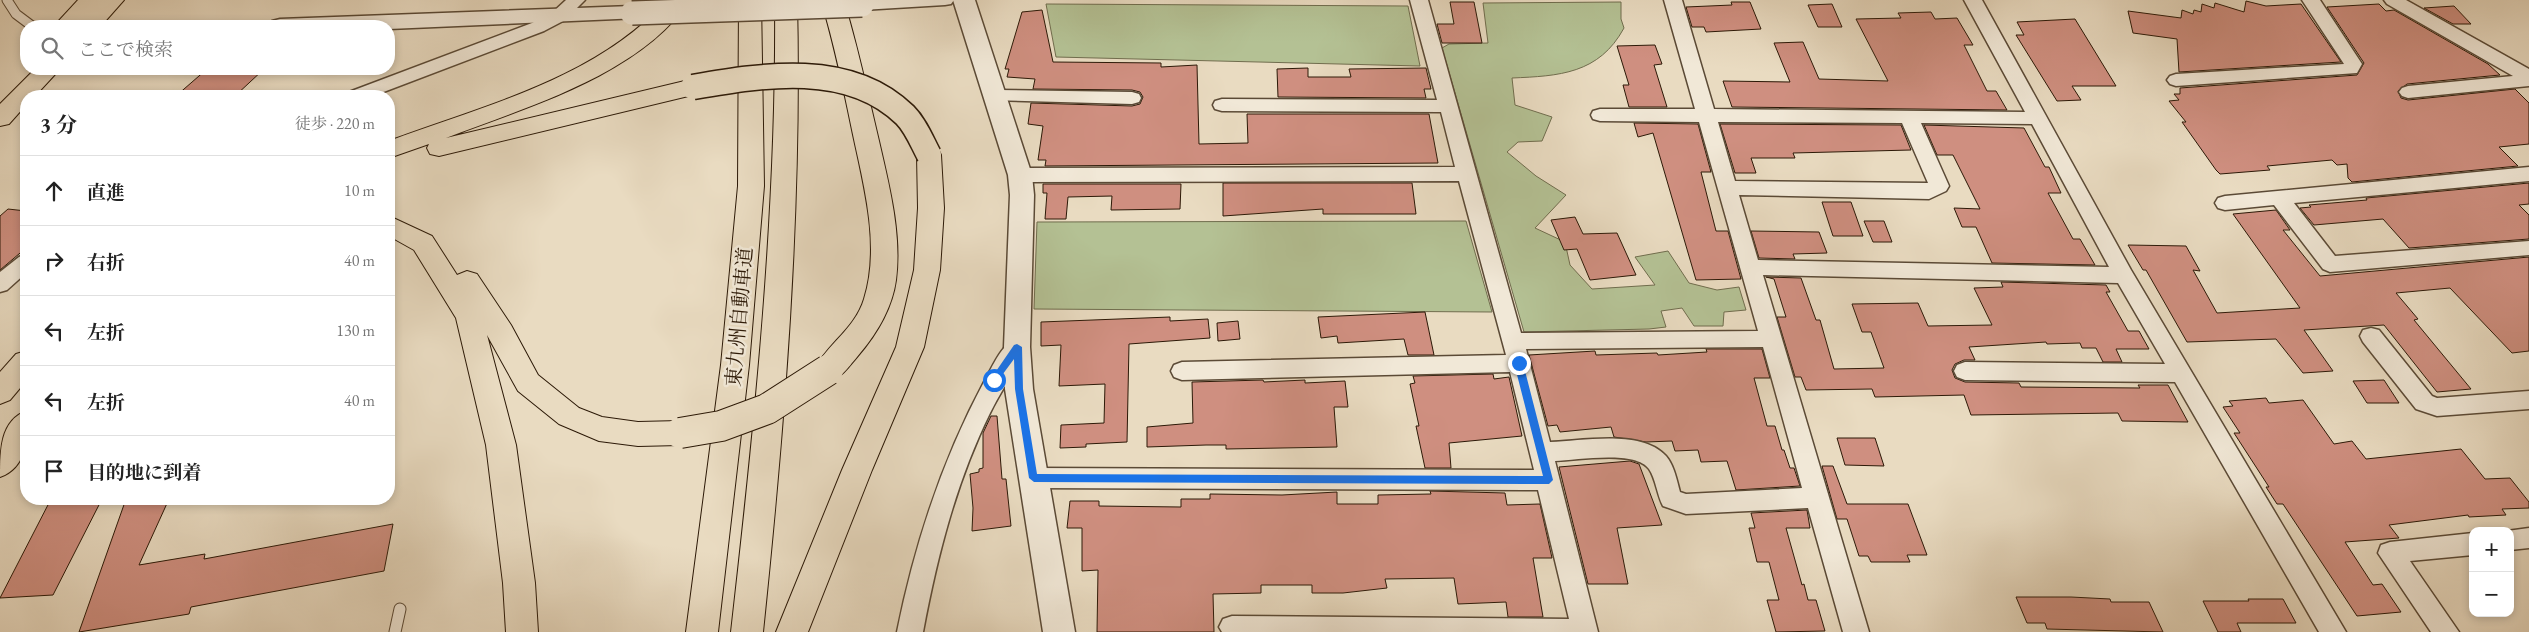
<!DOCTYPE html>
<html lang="ja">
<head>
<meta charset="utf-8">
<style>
  :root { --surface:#fff; --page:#f6f6f6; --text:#222; --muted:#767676; --line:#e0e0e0 }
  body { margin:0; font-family:"EB Garamond","Noto Serif JP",serif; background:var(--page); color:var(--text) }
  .controls { position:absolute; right:15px; bottom:15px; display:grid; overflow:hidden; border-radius:10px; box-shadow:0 2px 8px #0003 }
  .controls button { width:45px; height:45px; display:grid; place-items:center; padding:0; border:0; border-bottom:1px solid var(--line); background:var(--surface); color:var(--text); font:25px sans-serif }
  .stop { position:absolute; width:15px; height:15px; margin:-11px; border:4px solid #1a73e8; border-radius:50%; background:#fff }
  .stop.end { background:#1a73e8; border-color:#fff; box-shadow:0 1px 5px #0008 }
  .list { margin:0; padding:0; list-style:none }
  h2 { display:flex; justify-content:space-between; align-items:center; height:65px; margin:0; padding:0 20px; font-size:21px }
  h2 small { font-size:16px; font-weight:400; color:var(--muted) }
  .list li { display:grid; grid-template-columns:32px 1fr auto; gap:15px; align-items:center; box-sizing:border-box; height:70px; padding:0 20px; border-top:1px solid var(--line) }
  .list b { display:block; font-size:19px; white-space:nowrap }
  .list em { font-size:16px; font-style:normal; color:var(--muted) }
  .icon { flex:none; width:28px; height:28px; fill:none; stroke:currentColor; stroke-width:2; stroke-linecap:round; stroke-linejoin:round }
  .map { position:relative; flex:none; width:2529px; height:632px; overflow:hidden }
  .search { position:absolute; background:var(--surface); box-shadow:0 2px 8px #0003; left:20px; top:20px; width:375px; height:55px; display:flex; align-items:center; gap:12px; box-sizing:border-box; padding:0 18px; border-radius:20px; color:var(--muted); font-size:19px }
  .panel { position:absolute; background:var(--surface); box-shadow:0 2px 8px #0003; left:20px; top:90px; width:375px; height:415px; border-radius:20px }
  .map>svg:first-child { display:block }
  .green { fill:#b4c194; stroke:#706d4e }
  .building { fill:#cf8f80; stroke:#2c1907 }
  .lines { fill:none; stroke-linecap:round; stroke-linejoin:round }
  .service-far1-casing { stroke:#5b4a36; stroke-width:11 }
  .service-casing { stroke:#5b4a36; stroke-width:13 }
  .minor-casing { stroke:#5b4a36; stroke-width:3 }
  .tertiary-casing { stroke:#5b4a36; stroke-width:3 }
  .primary-casing { stroke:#2c1907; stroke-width:2 }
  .motorway-casing { stroke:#2c1907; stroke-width:2 }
  .service-far1 { stroke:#f1e8d7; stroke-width:9 }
  .service { stroke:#f1e8d7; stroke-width:11 }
  .minor { fill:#f1e8d7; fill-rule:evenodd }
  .tertiary { fill:#f1e8d7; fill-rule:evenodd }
  .primary { fill:#e9dbc1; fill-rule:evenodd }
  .motorway { fill:#e9dbc1; fill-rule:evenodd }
  .tertiary-bridge-casing { stroke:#5b4a36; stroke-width:26; stroke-linecap:butt }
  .motorway-bridge-far1-casing { stroke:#2c1907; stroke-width:27; stroke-linecap:butt }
  .motorway-bridge-casing { stroke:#2c1907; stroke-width:32; stroke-linecap:butt }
  .tertiary-bridge { stroke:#f1e8d7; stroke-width:23 }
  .motorway-bridge-far1 { stroke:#e9dbc1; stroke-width:24 }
  .motorway-bridge { stroke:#e9dbc1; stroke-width:30 }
  .route { fill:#1a73e8 }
  .labels { text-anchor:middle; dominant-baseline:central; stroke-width:5; stroke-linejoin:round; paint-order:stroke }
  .street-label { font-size:20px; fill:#2c1907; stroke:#f1e8d7 }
</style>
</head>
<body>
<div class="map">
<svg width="2529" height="632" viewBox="0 0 2529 632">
  <rect width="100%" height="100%" fill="#e9dbc1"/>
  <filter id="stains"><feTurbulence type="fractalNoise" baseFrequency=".004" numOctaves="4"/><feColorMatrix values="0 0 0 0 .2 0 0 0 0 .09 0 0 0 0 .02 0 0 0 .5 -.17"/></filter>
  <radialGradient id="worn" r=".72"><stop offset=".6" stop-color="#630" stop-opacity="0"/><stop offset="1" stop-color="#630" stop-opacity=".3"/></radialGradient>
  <g class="green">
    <path d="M1621 2V19L1624 28C1599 74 1559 76 1512 78L1515 105 1552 117 1542 141 1518 142 1507 152 1536 176 1566 195 1535 228 1565 242 1570 265 1592 289 1655 285 1635 257 1668 251 1689 283 1717 290 1739 287 1746 310 1724 312 1723 326H1694L1682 308 1661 311 1666 327 1649 329 1524 332 1442 48 1449 44 1488 43 1483 3Z"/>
    <polygon points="1046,4 1408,6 1420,66 1056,57"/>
    <polygon points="1466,221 1492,312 1034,309 1037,222"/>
  </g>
  <g class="building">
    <polygon points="2246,1 2266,6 2301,4 2341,62 2179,72 2177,39 2133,33 2128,11 2181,18 2182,10 2193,14 2194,10 2201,12 2202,4 2214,8 2215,3 2244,12"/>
    <polygon points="1450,2 1474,2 1482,43 1442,43 1437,24 1454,24"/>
    <polygon points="1731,2 1750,2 1761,29 1706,32 1704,27 1692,27 1686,7 1732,5"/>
    <polygon points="1832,4 1842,27 1818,27 1808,5"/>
    <polygon points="2379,4 2386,11 2394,10 2488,64 2500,75 2407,84 2398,91 2401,98 2408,100 2515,89 2529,103 2529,144 2499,147 2518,166 2352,182 2348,178 2347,164 2337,165 2332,160 2267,166 2270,170 2220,174 2216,170 2182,122 2186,122 2169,101 2179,100 2174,94 2180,94 2180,88 2357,75 2364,63 2327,7"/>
    <polygon points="2454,6 2471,24 2453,24 2424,8"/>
    <polygon points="1042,10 1053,62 1161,63 1161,67 1197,65 1199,144 1248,143 1247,114 1429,114 1438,163 1045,166 1046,160 1038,160 1043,126 1028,124 1031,103 1132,106 1140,104 1143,97 1140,92 1132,90 1033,89 1035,79 1007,77 1009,69 1005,69 1022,12"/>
    <polygon points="1931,12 1935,19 1957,18 1973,45 1964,45 1987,91 1996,91 2007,110 1732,107 1723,81 1790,82 1774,43 1803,42 1819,79 1888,81 1856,19 1901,18 1898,13"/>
    <polygon points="2075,19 2116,86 2072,86 2081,100 2057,101 2016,35 2024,35 2017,22"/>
    <polygon points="1655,45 1662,64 1654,65 1667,107 1629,107 1623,85 1629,85 1617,46"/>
    <polygon points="1308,68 1308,77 1351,77 1349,69 1426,68 1431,89 1424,89 1426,98 1278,97 1277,69"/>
    <polygon points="207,69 264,69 235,96 176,96"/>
    <polygon points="1634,123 1698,124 1711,172 1701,172 1716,231 1728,231 1741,279 1696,280 1653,133 1638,137"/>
    <polygon points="1720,124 1901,125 1911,150 1793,153 1795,158 1751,158 1756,173 1735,173"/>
    <polygon points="1924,125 2024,128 2045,167 2049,167 2061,193 2048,193 2073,239 2080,239 2095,265 1992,263 1976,227 1962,227 1954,208 1980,209 1953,155 1937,155"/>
    <polygon points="1223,183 1412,183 1416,214 1323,214 1323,209 1223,216"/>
    <polygon points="2529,183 2529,204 2519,205 2529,215 2529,239 2409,248 2383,219 2314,225 2300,208 2311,207 2309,205 2367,200 2366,198"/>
    <polygon points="1043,184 1181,184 1180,209 1111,210 1112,196 1068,197 1066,219 1045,219 1047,193 1043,193"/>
    <polygon points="1822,202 1851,202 1863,236 1833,236"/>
    <polygon points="8,209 26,211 26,248 0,270 0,216"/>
    <polygon points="2276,210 2290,230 2283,230 2320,276 2529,257 2529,351 2512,353 2450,288 2396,293 2418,319 2414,320 2471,389 2437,392 2384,325 2304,330 2333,371 2303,373 2276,339 2187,342 2146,270 2143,270 2128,245 2186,246 2200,271 2193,270 2217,313 2300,308 2233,214"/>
    <polygon points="1575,217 1583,234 1617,233 1636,275 1590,280 1577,249 1564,250 1551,220"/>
    <polygon points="1864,221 1884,221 1892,242 1873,242"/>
    <polygon points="1751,231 1819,232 1827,253 1793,254 1795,259 1759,258"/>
    <polygon points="1766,277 1801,278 1816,320 1820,320 1834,369 1884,368 1871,332 1862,332 1852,304 1918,303 1928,326 1992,325 1974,288 2003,287 2001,282 2106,285 2110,292 2106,292 2128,331 2139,331 2149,349 2116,349 2122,362 2103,362 2096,348 2082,348 2080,343 2047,344 2046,342 1969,347 1975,360 1964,360 1955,364 1952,370 1955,378 1965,382 2019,383 2021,387 2140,388 2138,385 2168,385 2188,422 2122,421 2118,413 1971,415 1964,395 1875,397 1872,389 1806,390 1801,377 1795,377 1777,317 1786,317 1774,279"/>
    <polygon points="1425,312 1434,355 1408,355 1404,339 1338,343 1337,336 1321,338 1318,317"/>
    <polygon points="1170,317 1170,321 1208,319 1210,338 1129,344 1127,442 1086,444 1086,447 1060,448 1061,425 1104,423 1105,384 1059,386 1061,345 1041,346 1041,322"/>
    <polygon points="1238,321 1240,339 1218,341 1217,323"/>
    <polygon points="1706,349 1762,349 1770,378 1754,378 1767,426 1775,426 1782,450 1784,450 1790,468 1794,468 1800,486 1736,490 1727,461 1701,462 1698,450 1675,451 1672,441 1646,442 1614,437 1611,427 1560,432 1557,425 1548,426 1529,355 1595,351 1596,355 1657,353 1658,355 1707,352"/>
    <polygon points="1493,374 1494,379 1509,377 1522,436 1449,443 1451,468 1425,468 1416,426 1419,426 1410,384 1415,383 1413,376"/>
    <polygon points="1263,380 1264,382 1305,380 1305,383 1345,381 1348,407 1334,407 1337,447 1226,449 1226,445 1206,445 1147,447 1147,427 1193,423 1192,382"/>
    <polygon points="2384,380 2399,403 2367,403 2353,381"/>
    <polygon points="2266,398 2269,403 2303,400 2334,444 2352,441 2366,459 2461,449 2485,479 2510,478 2529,502 2529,508 2502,509 2506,515 2469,517 2468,515 2389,525 2399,538 2345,542 2373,585 2382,584 2401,612 2357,616 2283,504 2277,504 2266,487 2269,487 2234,433 2240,433 2223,407 2233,406 2229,401"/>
    <polygon points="991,416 997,416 1002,479 1006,479 1011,526 972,531 973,508 970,474 979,472 979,469 983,468 983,433"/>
    <polygon points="1837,438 1875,438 1884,466 1845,465"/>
    <polygon points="1630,461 1639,464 1662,525 1617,528 1628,584 1588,584 1559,467"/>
    <polygon points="1822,466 1833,466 1847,504 1908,504 1927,555 1907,555 1910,562 1871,562 1868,556 1859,556 1847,519 1837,519"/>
    <polygon points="1430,491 1505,493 1507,505 1540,504 1552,558 1533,558 1543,617 1508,617 1506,602 1458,604 1454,578 1385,579 1387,588 1343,593 1312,593 1312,585 1261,585 1261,593 1213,594 1214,632 1097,632 1098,570 1082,571 1082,528 1067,528 1070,501 1099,501 1099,506 1181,507 1181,499 1210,499 1210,494 1282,495 1337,492 1337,504 1378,504 1378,495 1431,494"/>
    <polygon points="51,499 102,499 53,595 0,598"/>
    <polygon points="126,499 169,499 139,565 205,554 204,559 393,524 384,571 191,607 189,614 79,632"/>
    <polygon points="1807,510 1810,528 1786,528 1802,585 1804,584 1808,600 1816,600 1825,631 1776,632 1767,600 1779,600 1769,562 1757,562 1749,528 1755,528 1751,513"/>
    <polygon points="2016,597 2071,597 2110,599 2111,602 2149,602 2163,632 2047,629 2045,623 2027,623"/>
    <polygon points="2248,599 2283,599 2296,623 2237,623 2241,632 2218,632 2203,601 2249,601"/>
  </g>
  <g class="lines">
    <defs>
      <polyline id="service-far1" points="7,0 16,14 32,26"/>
      <polyline id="service" points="395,632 400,609"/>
      <g id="minor">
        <polygon points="566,0 585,0 565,20 544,31 373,96 347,96 349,92 532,23 553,12"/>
        <polygon points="861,0 954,0 951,4 945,5 862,10 856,9 853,5"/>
        <path d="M1410 0H1428L1521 333 1758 331 1699 122 1600 121 1593 119 1591 115 1593 111 1600 109H1695L1664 0H1682L1714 109 2025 112 1964 0H1982L2131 270 2346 632H2319L2175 382 1965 380 1957 377 1954 371 1957 365 1965 362 2165 364 2118 283 1763 275 1869 632H1843L1808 508 1686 514 1663 506C1657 495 1656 479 1649 469 1636 450 1577 460 1555 461L1598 632H1222L1219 627 1223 619 1232 616 1569 619 1538 490 1034 488 1026 485 1022 478 1026 471 1034 468 1534 470 1510 372 1182 380 1174 377 1171 371 1174 365 1182 362 1506 355 1459 181 1020 182 1013 180 1010 175 1013 170 1020 168 1455 167 1441 112 1222 111 1215 109 1213 105 1215 101 1222 99 1437 100ZM1718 122 1902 123 1928 183 1735 181ZM1921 123 2032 124 2109 267 1758 260 1739 195 1929 199 1946 191 1949 186ZM1763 347 1802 488 1686 494 1680 492C1677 481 1674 465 1666 456 1641 429 1583 441 1550 442L1526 349Z"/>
        <polygon points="2302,0 2320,0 2362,64 2357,73 2176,86 2170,84 2167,80 2170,76 2176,74 2344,64"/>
        <polygon points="2384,0 2406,0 2529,69 2529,86 2408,98 2402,96 2399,92 2402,88 2408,86 2513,76 2387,4"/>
        <polygon points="996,90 1132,92 1139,94 1141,98 1139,102 1132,104 989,100 987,96 989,92"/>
        <polygon points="2529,167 2529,181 2294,203 2335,256 2529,241 2529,255 2330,272 2323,269 2274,205 2225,210 2218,208 2215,203 2218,198 2225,196"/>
        <polygon points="26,254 26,273 7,290 0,292 0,272 19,257"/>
        <polygon points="2371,328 2379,330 2432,396 2437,398 2529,391 2529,409 2437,416 2416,409 2363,342 2360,336 2363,330"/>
        <path d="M1017 339 1025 341 1028 347C1016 370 1001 390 990 413 956 482 937 557 923 632H897C915 543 942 460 985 380 993 366 1002 343 1017 339Z"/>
        <polygon points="2529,528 2529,548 2510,550 2510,531 2507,531"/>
        <polygon points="2473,533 2473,555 2410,561 2459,632 2431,632 2378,553 2381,545 2390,542"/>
      </g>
      <g id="tertiary">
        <polygon points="953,0 975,0 1032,175 1034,195 1030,347 1033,389 1075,632 1043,632 1005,389 1004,347 1010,195 1008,175"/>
        <polygon points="632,6 640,8 643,13 640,18 389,29 389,26 269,26 272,21 280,19"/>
      </g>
      <g id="primary">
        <polygon points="78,0 124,0 101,26 54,26"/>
        <polygon points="35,69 60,69 35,96 26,96 26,105 9,124 0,126 0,104"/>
      </g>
      <g id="motorway">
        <path d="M667 0H690C640 75 526 107 446 138L693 79 701 81 705 87 701 93 439 156 430 154 427 148 429 144 389 158V141C485 105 596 79 667 0Z"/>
        <polygon points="739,0 761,0 764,186 749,365 718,632 686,632 721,365 738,186"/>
        <path d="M775 0H797C802 212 785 421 763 632H731C755 422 777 212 775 0Z"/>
        <path d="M821 0H843L848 15C860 57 869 99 879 141 889 185 902 234 896 280 892 309 876 335 857 357 845 371 838 385 818 378L814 370C827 344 855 329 864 299 881 245 863 183 852 130 843 86 834 43 821 0Z"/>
        <polygon points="929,146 938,149 941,155 944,208 940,270 924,347 872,470 808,632 776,632 842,470 896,347 914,270 918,208 917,155 920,149"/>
        <polygon points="389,216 432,236 457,275 467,271 477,274 511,325 538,375 579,408 602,417 638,422 680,421 690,424 695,433 690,442 680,445 638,446 599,441 559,424 518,391 487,335 516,445 535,583 538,632 506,632 503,583 486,445 456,318 414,250 389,236"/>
        <polygon points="26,351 26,381 10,400 0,404 0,372 16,354"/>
        <path d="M26 411C28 436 28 467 0 477 0 451 0 421 26 411Z"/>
      </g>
    </defs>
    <use href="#service-far1" class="service-far1-casing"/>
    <use href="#service" class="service-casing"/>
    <use href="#minor" class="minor-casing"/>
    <use href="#tertiary" class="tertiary-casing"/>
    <use href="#primary" class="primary-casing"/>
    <use href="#motorway" class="motorway-casing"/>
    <use href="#service-far1" class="service-far1"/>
    <use href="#service" class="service"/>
    <use href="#minor" class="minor"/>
    <use href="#tertiary" class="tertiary"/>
    <use href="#primary" class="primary"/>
    <use href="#motorway" class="motorway"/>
    <defs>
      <polyline id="tertiary-bridge" points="632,13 862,5"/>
      <path id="motorway-bridge-far1" d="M693 87C763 75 849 60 905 115 916 126 922 142 929 155"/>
      <polyline id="motorway-bridge" points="680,433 721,426 767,409 828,370"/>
    </defs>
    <use href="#tertiary-bridge" class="tertiary-bridge-casing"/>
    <use href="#motorway-bridge-far1" class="motorway-bridge-far1-casing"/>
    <use href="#motorway-bridge" class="motorway-bridge-casing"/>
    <use href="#tertiary-bridge" class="tertiary-bridge"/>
    <use href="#motorway-bridge-far1" class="motorway-bridge-far1"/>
    <use href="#motorway-bridge" class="motorway-bridge"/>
  </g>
  <polygon class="route" points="1017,344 1022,347 1023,389 1037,474 1543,476 1514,363 1519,360 1523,363 1553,480 1549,484 1034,482 1029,478 1015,389 1014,359 997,382 994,383 990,380 1014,345"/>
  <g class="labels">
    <g class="street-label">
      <text transform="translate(739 317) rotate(-85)">東九州自動車道</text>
    </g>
  </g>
  <rect width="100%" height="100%" filter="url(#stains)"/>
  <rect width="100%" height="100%" fill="url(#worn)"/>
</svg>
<div class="controls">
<button>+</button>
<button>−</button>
</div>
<div class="stop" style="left:994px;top:380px"></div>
<div class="stop end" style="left:1519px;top:363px"></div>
<div class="search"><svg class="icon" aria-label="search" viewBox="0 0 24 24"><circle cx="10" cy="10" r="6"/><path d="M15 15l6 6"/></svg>ここで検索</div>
<section class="panel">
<h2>3 分<small>徒歩 · 220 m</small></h2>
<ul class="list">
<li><svg class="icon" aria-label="ahead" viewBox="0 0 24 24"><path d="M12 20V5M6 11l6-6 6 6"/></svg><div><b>直進</b></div><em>10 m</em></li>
<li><svg class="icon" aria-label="right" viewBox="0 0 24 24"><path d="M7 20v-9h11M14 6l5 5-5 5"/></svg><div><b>右折</b></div><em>40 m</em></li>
<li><svg class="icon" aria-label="left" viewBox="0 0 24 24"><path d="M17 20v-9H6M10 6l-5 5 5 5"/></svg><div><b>左折</b></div><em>130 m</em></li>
<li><svg class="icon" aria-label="left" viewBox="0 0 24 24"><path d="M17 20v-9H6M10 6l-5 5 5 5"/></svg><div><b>左折</b></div><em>40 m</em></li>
<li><svg class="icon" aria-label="arrive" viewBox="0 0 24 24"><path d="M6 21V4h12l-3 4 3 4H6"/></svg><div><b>目的地に到着</b></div></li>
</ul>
</section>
</div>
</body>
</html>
